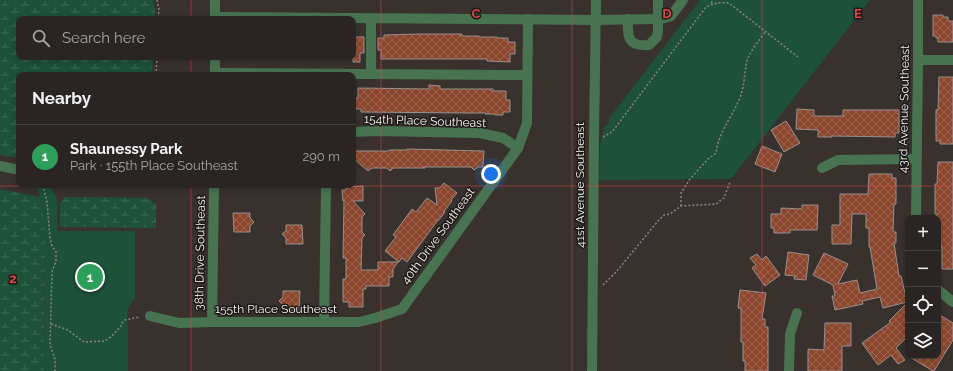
<!DOCTYPE html>
<html lang="en">
<head>
<meta charset="utf-8">
<style>
  :root { --surface:#2a2522; --page:#36312f; --text:#f1f3f6; --muted:#a5a5a5; --line:#464240; --accent:#1a73e8 }
  body { margin:0; font-family:Raleway,sans-serif; background:var(--page); color:var(--text) }
  .controls { position:absolute; right:12px; bottom:12px; display:grid; overflow:hidden; border-radius:8px; box-shadow:0 2px 6px #0003 }
  .controls button { width:36px; height:36px; display:grid; place-items:center; padding:0; border:0; border-bottom:1px solid var(--line); background:var(--surface); color:var(--text); font:20px sans-serif }
  .you { position:absolute; left:491px; top:174px; width:14px; height:14px; margin:-10px; border:3px solid #fff; border-radius:50%; background:#1a73e8; box-shadow:0 0 0 6px #1a73e833 }
  .badge { display:grid; place-items:center; width:26px; height:26px; border-radius:50%; background:var(--accent); color:#fff; font-size:13px; font-weight:700 }
  .pin { position:absolute; translate:-50% -50%; border:2px solid #fff; box-shadow:0 1px 4px #0006 }
  .list { margin:0; padding:0; list-style:none }
  h2 { display:flex; justify-content:space-between; align-items:center; height:52px; margin:0; padding:0 16px; font-size:17px }
  h2 small { font-size:13px; font-weight:400; color:var(--muted) }
  .list li { display:grid; grid-template-columns:26px 1fr auto; gap:12px; align-items:center; box-sizing:border-box; height:64px; padding:0 16px; border-top:1px solid var(--line) }
  .list b { display:block; font-size:15px; white-space:nowrap }
  .list p { margin:0; font-size:13px; white-space:nowrap; color:var(--muted) }
  .list em { font-size:13px; font-style:normal; color:var(--muted) }
  .icon { flex:none; width:22px; height:22px; fill:none; stroke:currentColor; stroke-width:2; stroke-linecap:round; stroke-linejoin:round }
  .map { position:relative; flex:none; width:953px; height:371px; overflow:hidden }
  .search { position:absolute; background:var(--surface); box-shadow:0 2px 6px #0003; left:16px; top:16px; width:340px; height:44px; display:flex; align-items:center; gap:10px; box-sizing:border-box; padding:0 14px; border-radius:8px; color:var(--muted); font-size:15px }
  .panel { position:absolute; background:var(--surface); box-shadow:0 2px 6px #0003; left:16px; top:72px; width:340px; height:116px; border-radius:8px }
  .map>svg:first-child { display:block }
  .green { fill:#1d5138 }
  .wetland { fill:url(#wetland-marsh) }
  .building { fill:url(#building-cross-hatch); stroke:#98908d }
  .lines { fill:none; stroke-linecap:round; stroke-linejoin:round }
  .path { stroke:#8b8482; stroke-width:1.5; stroke-dasharray:2 2; stroke-linecap:butt }
  .minor { stroke:#487351; stroke-width:10 }
  .grid { fill:none; stroke:#db4646; stroke-width:1; stroke-opacity:0.55 }
  .labels { text-anchor:middle; dominant-baseline:central; stroke-width:3; stroke-linejoin:round; paint-order:stroke }
  .street-label { font-size:12px; fill:#f6f1f0; stroke:#1d1a18 }
  .grid-label { font-size:13px; text-anchor:middle; font-weight:bold; fill:#db4646; stroke:#1d1a18; stroke-width:3; stroke-linejoin:round; paint-order:stroke }
</style>
</head>
<body>
<div class="map">
<svg width="953" height="371" viewBox="0 0 953 371">
  <defs>
    <pattern id="wetland-marsh" width="20" height="14" patternUnits="userSpaceOnUse"><rect width="20" height="14" fill="#1d5138"/><path d="M1 5h8M5 5V1M11 12h8M15 12V8" fill="none" stroke="#3e6a55"/></pattern>
    <pattern id="building-cross-hatch" width="8" height="8" patternUnits="userSpaceOnUse"><rect width="8" height="8" fill="#8b472e"/><path d="M0 0l8 8M0 8l8-8" fill="none" stroke="#9c624d"/></pattern>
  </defs>
  <rect width="100%" height="100%" fill="#38312e"/>
  <g class="green">
    <polygon points="700,0 870,0 731,179 599,180 600,146 604,127 608,124 610,117"/>
    <polygon points="37,186 51,187 57,199 57,231 135,231 135,298 128,308 127,317 128,327 128,371 44,371 45,255 40,197"/>
  </g>
  <g class="wetland">
    <polygon points="0,0 153,0 155,11 155,19 19,19 19,57 153,57 152,75 19,75 19,158 0,155"/>
    <polygon points="0,189 40,197 45,231 44,371 0,371"/>
    <polygon points="66,197 148,198 156,205 156,228 60,227 60,203"/>
  </g>
  <g class="building">
    <polygon points="933,15 943,15 943,17 948,17 948,21 953,21 953,42 938,42 938,38 936,38 936,36 933,36"/>
    <polygon points="419,34 462,34 462,36 479,36 479,37 497,37 497,38 508,38 508,42 515,42 515,54 510,54 510,62 487,61 487,59 381,59 381,50 378,50 378,38 384,38 384,35"/>
    <polygon points="353,37 364,37 364,53 360,53 360,62 353,62"/>
    <polygon points="939,77 953,77 953,144 940,144 940,141 936,141 936,110 938,110"/>
    <polygon points="429,85 440,86 440,89 493,89 493,91 506,91 506,100 510,100 510,112 503,112 503,115 495,115 495,114 485,114 485,113 467,113 361,112 361,109 354,109 354,98 358,98 358,88 429,89"/>
    <polygon points="797,109 814,110 814,116 843,116 843,110 899,110 899,133 895,133 895,137 832,136 832,137 818,137 818,130 796,129"/>
    <polygon points="786,121 800,143 784,152 771,130"/>
    <polygon points="762,146 782,154 775,172 755,164"/>
    <polygon points="407,149 484,151 483,167 478,167 474,170 471,167 423,167 425,168 393,168 390,171 387,168 372,168 368,171 353,158 353,151 389,151 389,150 407,150"/>
    <polygon points="938,162 953,162 953,269 942,269 942,247 941,247 941,244 938,244 938,218 937,218 937,214 935,214 935,184 937,184"/>
    <polygon points="869,174 892,174 892,178 896,178 896,204 894,204 893,232 896,232 896,243 894,243 899,276 901,276 907,302 883,308 880,297 862,301 863,304 835,310 832,296 835,296 833,285 813,275 824,253 848,264 838,284 857,280 860,293 877,289 870,247 869,247 869,228 866,228 866,214 852,214 851,244 832,244 832,225 840,225 840,194 868,194"/>
    <polygon points="444,183 457,193 451,200 452,201 444,211 445,212 439,220 438,220 407,262 402,258 399,262 385,251 396,237 393,235 412,209 416,212 427,198 437,205 435,188 440,188"/>
    <polygon points="363,186 363,201 353,201 365,214 362,217 362,232 365,235 362,238 361,270 378,270 378,262 398,262 393,269 393,277 389,277 389,286 366,286 366,289 363,289 363,307 349,307 349,302 343,302 343,279 346,279 346,258 343,258 344,201 343,201 342,190 346,190 346,187"/>
    <polygon points="802,205 818,205 817,230 790,230 790,233 774,233 774,228 771,228 771,214 781,214 781,208 802,209"/>
    <polygon points="233,213 250,213 250,218 254,222 250,226 250,232 234,232"/>
    <polygon points="286,225 302,225 303,244 286,244 286,238 282,234 286,231"/>
    <polygon points="788,252 809,255 806,280 794,279 795,276 785,275"/>
    <polygon points="757,254 762,260 766,256 780,275 765,286 752,268 756,265 750,258"/>
    <polygon points="740,290 766,293 762,319 765,319 765,327 768,327 768,371 745,371 745,361 743,361 743,342 741,342 741,308 738,308"/>
    <polygon points="283,291 300,291 299,310 283,310 283,305 279,301 283,297"/>
    <polygon points="908,302 908,336 896,348 905,360 898,364 891,355 878,365 862,343 891,322 889,321"/>
    <polygon points="938,314 953,323 953,340 934,371 933,371 908,356 938,356"/>
    <polygon points="825,323 851,323 851,346 842,346 842,371 808,371 808,349 824,350"/>
  </g>
  <g class="lines">
    <g class="path">
      <polyline points="157,0 159,10 158,19"/>
      <polyline points="711,3 714,0"/>
      <polyline points="156,75 157,57"/>
      <path d="M603 137 612 132 706 7C715 3 719 2 729 3L798 57"/>
      <polyline points="43,185 47,202 50,238 52,246 56,252 56,261 52,272 50,345 55,359 55,371"/>
      <path d="M681 206V193L690 179 708 159 716 153C719 131 731 119 739 100 745 86 744 74 747 60 749 53 761 38 765 32"/>
      <polyline points="603,285 617,271 658,221 664,215 670,214 681,206 716,204 724,198 730,182"/>
      <polyline points="51,324 68,330 84,342 105,341 112,336 121,326 122,323 125,320 140,317"/>
    </g>
    <g class="minor">
      <polyline points="215,17 596,20 658,19 665,18 671,16 683,0"/>
      <polyline points="215,19 215,0"/>
      <path d="M628 19C627 37 628 47 649 45L657 37 658 31V0"/>
      <polyline points="918,60 953,60"/>
      <polyline points="215,73 527,75"/>
      <polyline points="371,74 371,18"/>
      <polyline points="215,75 215,57"/>
      <polyline points="353,132 377,131 480,133 503,138 518,148"/>
      <polyline points="0,166 19,170"/>
      <polyline points="822,168 838,160 917,159"/>
      <polyline points="916,218 918,60 918,1"/>
      <polyline points="938,290 953,302"/>
      <polyline points="150,316 179,323 212,322 359,322 375,318 402,309 518,148 527,123 528,19"/>
      <polyline points="212,322 214,185"/>
      <polyline points="324,322 326,185"/>
      <polyline points="592,371 594,138 596,0"/>
      <polyline points="789,371 790,334 797,313"/>
    </g>
  </g>
  <path class="grid" d="M191 0V19M381 0V371M572 0V371M762 0V371M191 57V75M191 185V371M0 186H953"/>
  <g class="labels">
    <g class="street-label">
      <text transform="translate(904 109) rotate(-89)">43rd Avenue Southeast</text>
      <text transform="translate(425 121) rotate(2)">154th Place Southeast</text>
      <text transform="translate(580 185) rotate(-90)">41st Avenue Southeast</text>
      <text transform="translate(438 236) rotate(-54)">40th Drive Southeast</text>
      <text transform="translate(200 253) rotate(-89)">38th Drive Southeast</text>
      <text x="276" y="309">155th Place Southeast</text>
    </g>
  </g>
  <g class="grid-label">
    <text x="476" y="18">C</text>
    <text x="667" y="18">D</text>
    <text x="858" y="18">E</text>
    <text x="13" y="283">2</text>
  </g>
</svg>
<div class="controls">
<button>+</button>
<button>−</button>
<button><svg class="icon" aria-label="locate" viewBox="0 0 24 24"><circle cx="12" cy="12" r="6"/><path d="M12 2v4M12 18v4M2 12h4M18 12h4"/></svg></button>
<button><svg class="icon" aria-label="layers" viewBox="0 0 24 24"><path d="M12 4l9 5-9 5-9-5zM3 14l9 5 9-5"/></svg></button>
</div>
<div class="you"></div>
<div class="pin badge" style="left:90px;top:277px;background:#2e9e5b">1</div>
<div class="search"><svg class="icon" aria-label="search" viewBox="0 0 24 24"><circle cx="10" cy="10" r="6"/><path d="M15 15l6 6"/></svg>Search here</div>
<section class="panel">
<h2>Nearby<small></small></h2>
<ul class="list">
<li><span class="badge" style="background:#2e9e5b">1</span><div><b>Shaunessy Park</b><p>Park · 155th Place Southeast</p></div><em>290 m</em></li>
</ul>
</section>
</div>
</body>
</html>
